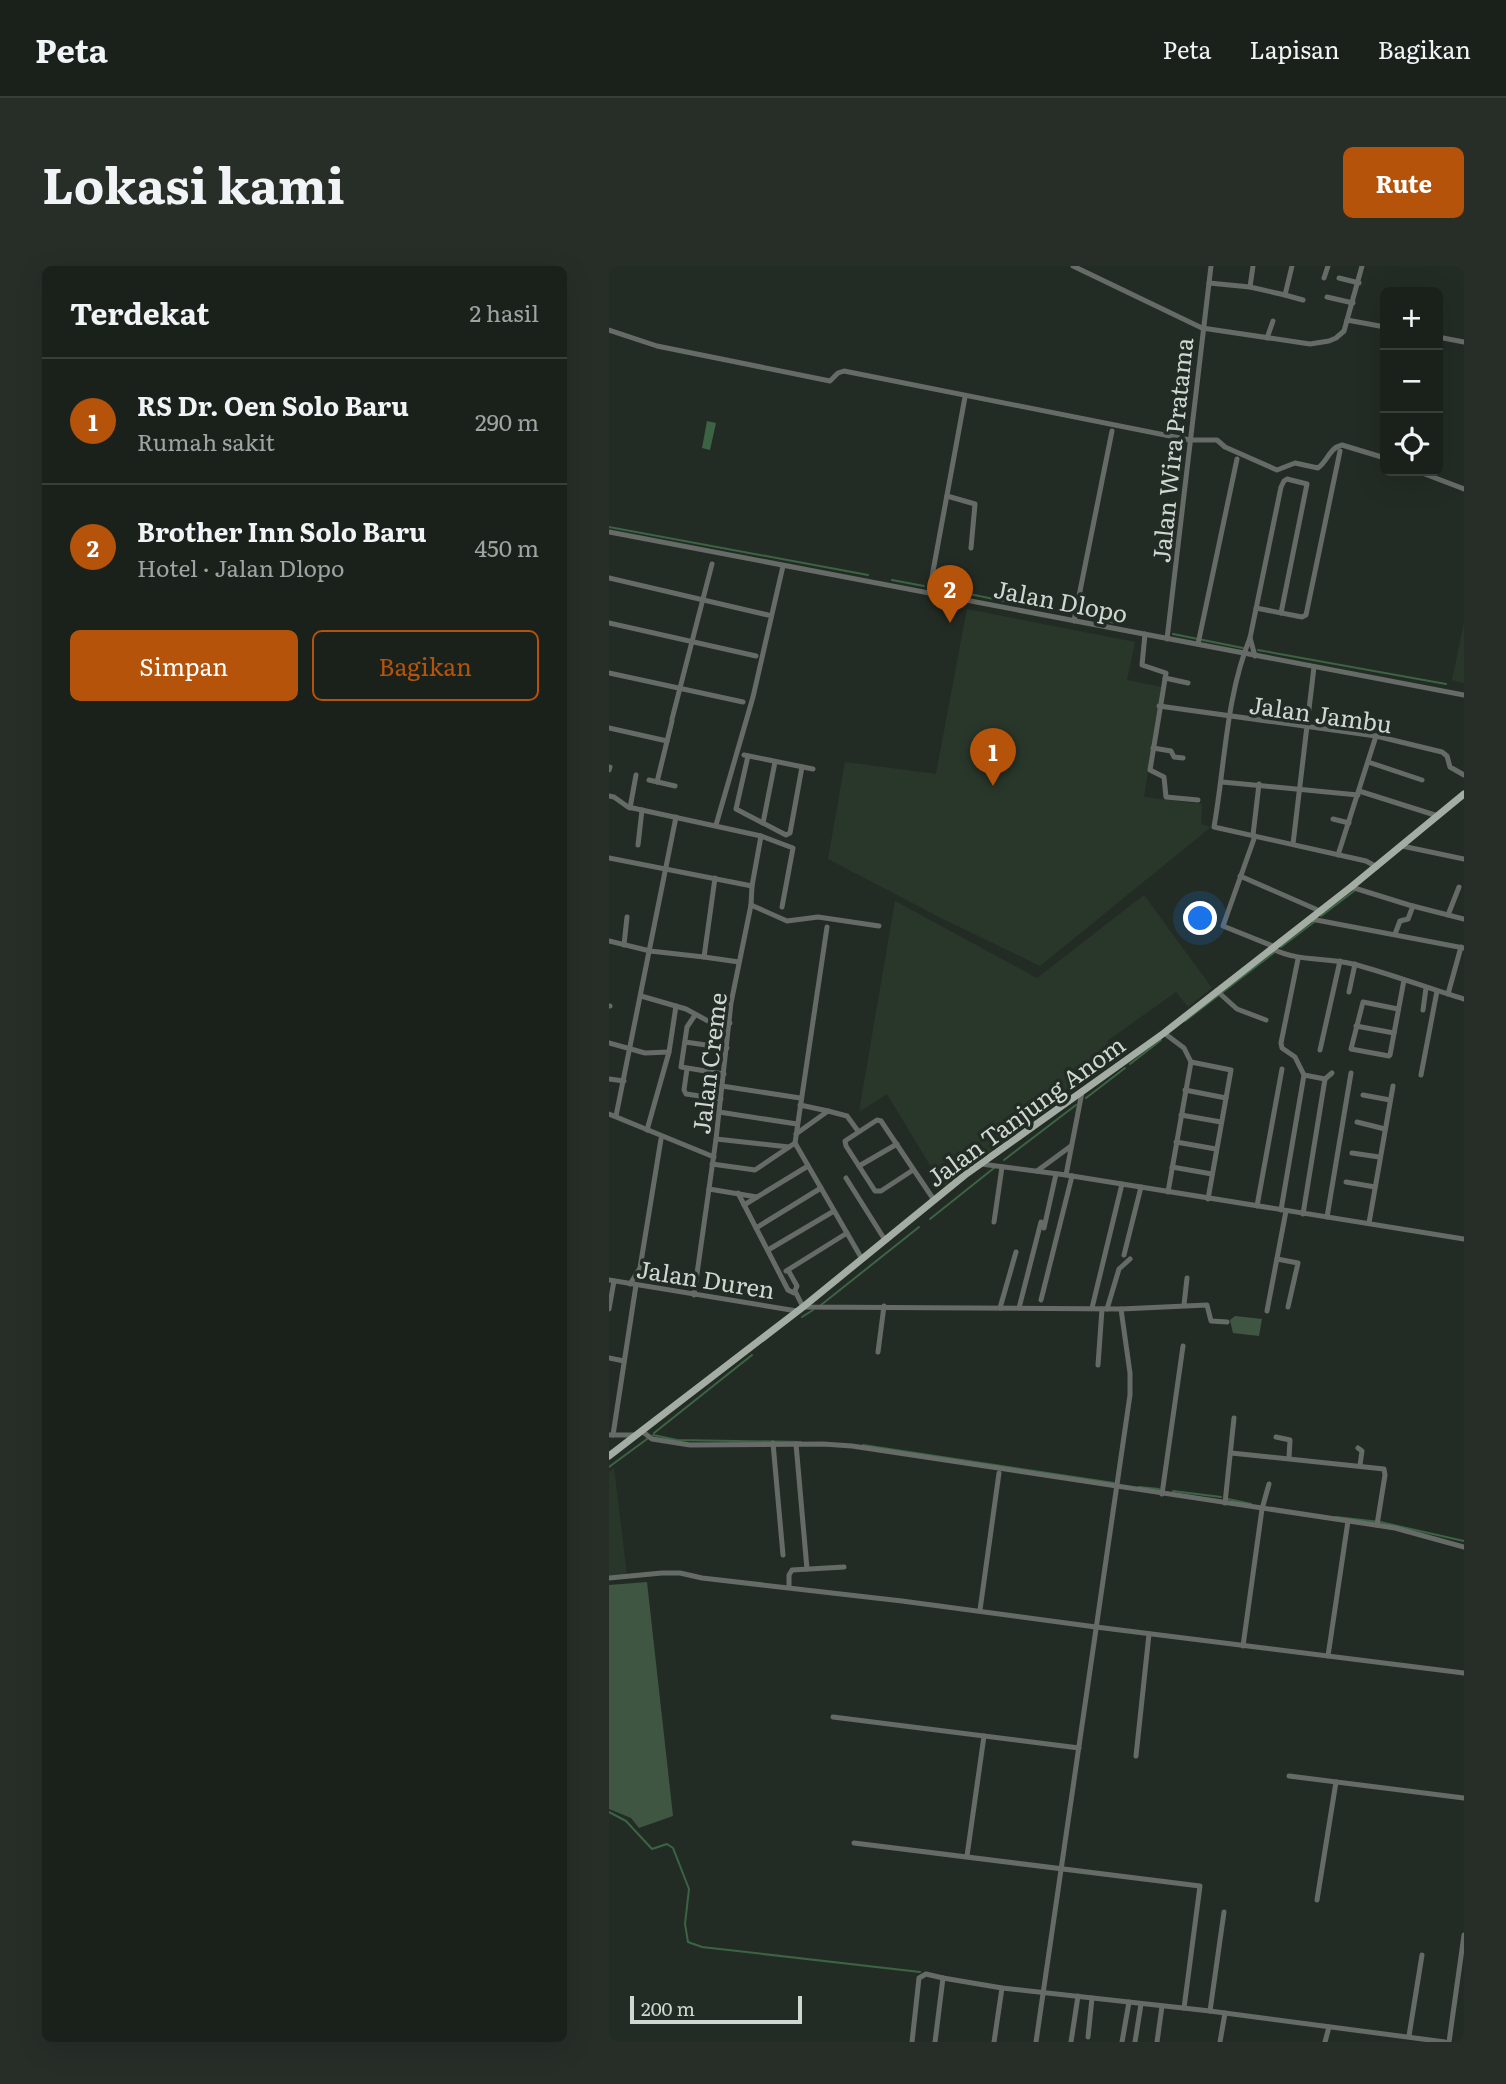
<!DOCTYPE html>
<html lang="id">
<head>
<meta charset="utf-8">
<style>
  :root { --surface:#1a211b; --page:#272e28; --text:#f1f3f6; --muted:#9fa3a3; --line:#383e3a; --accent:#b45309 }
  body { margin:0; font-family:Literata,serif; background:var(--page); color:var(--text) }
  .controls { position:absolute; right:21px; top:21px; display:grid; overflow:hidden; border-radius:10px; box-shadow:0 7px 28px #0002 }
  .controls button { width:63px; height:63px; display:grid; place-items:center; padding:0; border:0; border-bottom:2px solid var(--line); background:var(--surface); color:var(--text); font:35px sans-serif }
  .scale { position:absolute; left:21px; bottom:18px; width:172px; box-sizing:border-box; padding-left:7px; border:4px solid #d0d6d1; border-top:0; font-size:19px; line-height:24px; white-space:nowrap; color:#d0d6d1; -webkit-text-stroke:5px #232c24; paint-order:stroke }
  .you { position:absolute; left:592px; top:653px; width:24px; height:24px; margin:-18px; border:5px solid #fff; border-radius:50%; background:#1a73e8; box-shadow:0 0 0 10px #1a73e833 }
  .badge { display:grid; place-items:center; width:46px; height:46px; border-radius:50%; background:var(--accent); color:#fff; font-size:23px; font-weight:700 }
  .pin { position:absolute; translate:-50% -58px; filter:drop-shadow(0 2px 4px #0008) }
  .pin::after { content:''; position:absolute; top:37px; width:24px; height:21px; background:inherit; clip-path:polygon(0 0,100% 0,50% 100%) }
  .list { margin:0; padding:0; list-style:none }
  h2 { display:flex; justify-content:space-between; align-items:center; height:91px; margin:0; padding:0 28px; font-size:30px }
  h2 small { font-size:23px; font-weight:400; color:var(--muted) }
  .list li { display:grid; grid-template-columns:46px 1fr auto; gap:21px; align-items:center; box-sizing:border-box; height:126px; padding:0 28px; border-top:2px solid var(--line) }
  .list b { display:block; font-size:26px; white-space:nowrap }
  .list p { margin:0; font-size:23px; white-space:nowrap; color:var(--muted) }
  .list em { font-size:23px; font-style:normal; color:var(--muted) }
  .actions { display:flex; gap:14px; padding:21px 28px }
  .actions a { flex:1; padding:16px 0; border:2px solid var(--accent); border-radius:10px; text-align:center; font-size:24px; color:var(--accent) }
  .actions .main { background:var(--accent); color:#fff }
  .icon { flex:none; width:38px; height:38px; fill:none; stroke:currentColor; stroke-width:2; stroke-linecap:round; stroke-linejoin:round }
  .map { position:relative; flex:none; width:855px; height:1776px; overflow:hidden; border-radius:10px }
  header { display:flex; align-items:center; gap:42px; box-sizing:border-box; height:98px; padding:0 35px; background:var(--surface); border-bottom:2px solid var(--line) }
  header strong { font-size:33px }
  nav { display:flex; gap:38px; margin-inline-start:auto; font-size:24px }
  .intro { display:flex; align-items:center; justify-content:space-between; box-sizing:border-box; height:168px; padding:0 42px }
  h1 { margin:0; font-size:49px }
  .button { padding:18px 32px; border-radius:10px; background:var(--accent); color:#fff; font-size:24px; font-weight:700 }
  main { display:flex; gap:42px; padding:0 42px }
  aside { flex:1; background:var(--surface); border-radius:10px; box-shadow:0 7px 28px #0002 }
  .map>svg:first-child { display:block }
  .built { fill:#29372b }
  .green { fill:#3f5643 }
  .water { fill:#3c6444 }
  .lines { fill:none; stroke-linecap:round; stroke-linejoin:round }
  .stream { stroke:#3c6444; stroke-width:2 }
  .minor { stroke:#666b67; stroke-width:5 }
  .major { stroke:#a3ada4; stroke-width:7 }
  .labels { text-anchor:middle; dominant-baseline:central; stroke-width:7; stroke-linejoin:round; paint-order:stroke }
  .street-label { font-size:24px; fill:#d0d6d1; stroke:#232c24 }
</style>
</head>
<body>
<header>
<strong>Peta</strong>
<nav><a>Peta</a><a>Lapisan</a><a>Bagikan</a></nav>
</header>
<div class="intro"><h1>Lokasi kami</h1><a class="button">Rute</a></div>
<main>
<aside>
<h2>Terdekat<small>2 hasil</small></h2>
<ul class="list">
<li><span class="badge">1</span><div><b>RS Dr. Oen Solo Baru</b><p>Rumah sakit</p></div><em>290 m</em></li>
<li><span class="badge">2</span><div><b>Brother Inn Solo Baru</b><p>Hotel · Jalan Dlopo</p></div><em>450 m</em></li>
</ul>
<div class="actions"><a class="main">Simpan</a><a>Bagikan</a></div>
</aside>
<div class="map">
<svg width="855" height="1776" viewBox="0 0 855 1776">
  <rect width="100%" height="100%" fill="#232c24"/>
  <g class="built">
    <polygon points="358,343 526,376 518,414 552,421 535,531 593,538 592,558 602,561 431,700 332,652 219,593 236,496 327,508"/>
    <polygon points="855,357 855,417 843,414"/>
    <polygon points="535,629 603,722 579,741 567,726 498,775 509,793 334,921 278,828 250,846 286,635 428,712"/>
    <polygon points="5,1202 18,1310 0,1312 0,1206"/>
  </g>
  <g class="green">
    <polygon points="626,1050 653,1053 650,1070 624,1067 621,1054"/>
    <polygon points="38,1316 64,1550 30,1562 22,1552 0,1543 0,1319"/>
  </g>
  <polygon class="water" points="98,155 107,157 101,184 93,182"/>
  <g class="lines">
    <g class="stream">
      <polyline points="0,261 259,309"/>
      <polyline points="283,314 315,320"/>
      <polyline points="346,325 428,342"/>
      <polyline points="480,352 512,358"/>
      <polyline points="564,368 634,382"/>
      <polyline points="649,384 837,418"/>
      <polyline points="712,650 745,625"/>
      <polyline points="672,681 705,656"/>
      <polyline points="576,755 666,686"/>
      <polyline points="521,798 552,774"/>
      <polyline points="477,832 516,802"/>
      <polyline points="395,894 467,839"/>
      <polyline points="321,953 385,902"/>
      <polyline points="212,1039 310,961"/>
      <polyline points="193,1051 204,1044"/>
      <polyline points="45,1167 143,1089"/>
      <polyline points="44,1169 68,1174 192,1176"/>
      <polyline points="254,1179 505,1217"/>
      <polyline points="0,1201 38,1173"/>
      <polyline points="530,1221 550,1223"/>
      <polyline points="564,1225 612,1231"/>
      <polyline points="619,1233 642,1238"/>
      <polyline points="727,1251 771,1256 855,1275"/>
      <polyline points="0,1546 17,1555 43,1583 58,1578 64,1582 80,1623 76,1658 79,1676 93,1681 311,1706"/>
    </g>
    <g class="minor">
      <polyline points="464,0 593,62 701,78 720,75 727,72 735,65 753,0"/>
      <polyline points="644,0 641,21 676,29 683,0"/>
      <polyline points="715,12 719,0"/>
      <polyline points="730,12 750,17"/>
      <polyline points="600,17 641,21"/>
      <polyline points="676,29 694,34"/>
      <polyline points="718,31 744,37"/>
      <polyline points="738,54 776,61"/>
      <path d="M0 64 48 80 221 115 229 107 235 105 581 174H608L616 181 668 204 686 197 709 202C719 195 720 182 733 179L776 192"/>
      <polyline points="829,71 855,76"/>
      <polyline points="658,72 664,55"/>
      <polyline points="808,205 855,223"/>
      <polyline points="338,230 366,238 362,282"/>
      <polyline points="0,266 855,429"/>
      <polyline points="0,312 159,349"/>
      <polyline points="320,327 356,131"/>
      <polyline points="647,342 693,351 697,349 731,185"/>
      <path d="M672 347 698 218 678 213 675 215 672 221 641 372C617 430 616 499 605 561L757 595 768 601"/>
      <polyline points="465,355 503,165"/>
      <polyline points="0,357 147,390"/>
      <polyline points="536,368 533,399 557,407 541,504 555,511 557,531 589,534"/>
      <polyline points="641,372 646,390"/>
      <polyline points="558,373 602,0"/>
      <polyline points="589,378 628,193"/>
      <polyline points="0,407 134,436"/>
      <polyline points="556,412 579,417"/>
      <polyline points="550,440 767,470 833,486 838,490 841,501 855,509"/>
      <polyline points="63,453 103,298"/>
      <polyline points="0,462 58,475"/>
      <polyline points="544,482 562,485 565,491 574,492"/>
      <polyline points="135,489 204,503"/>
      <polyline points="139,490 127,543 177,569 181,567 193,501"/>
      <polyline points="759,496 813,514"/>
      <polyline points="0,504 1,501"/>
      <polyline points="40,514 66,520"/>
      <polyline points="48,516 63,455"/>
      <polyline points="613,516 749,529"/>
      <polyline points="750,525 829,550"/>
      <polyline points="0,530 5,531 19,541 152,570 184,582 173,641"/>
      <polyline points="21,542 27,509"/>
      <polyline points="724,553 740,557"/>
      <polyline points="154,557 166,496"/>
      <polyline points="107,559 144,431 174,300"/>
      <polyline points="644,569 650,518"/>
      <polyline points="646,570 614,660 666,681"/>
      <polyline points="684,578 705,401"/>
      <polyline points="29,579 33,544"/>
      <polyline points="793,580 855,593"/>
      <polyline points="729,589 767,470"/>
      <polyline points="0,592 143,620"/>
      <polyline points="631,610 711,645"/>
      <polyline points="742,621 800,639 855,653"/>
      <polyline points="142,639 178,655 209,651 270,660"/>
      <polyline points="839,649 850,621"/>
      <polyline points="702,653 855,682"/>
      <polyline points="218,661 186,877 253,993"/>
      <polyline points="786,668 791,655 799,653 804,640"/>
      <polyline points="0,675 41,685 95,691 106,612"/>
      <polyline points="15,679 18,651"/>
      <path d="M664 683C689 696 717 691 744 698 782 708 818 722 855 733"/>
      <polyline points="95,691 130,696"/>
      <polyline points="608,725 628,743 657,754"/>
      <polyline points="740,726 746,698"/>
      <polyline points="839,728 852,681"/>
      <polyline points="32,730 77,743 99,755 121,757"/>
      <polyline points="0,740 1,740"/>
      <polyline points="789,743 754,736 742,783 780,790 781,789 795,714"/>
      <polyline points="814,744 817,722"/>
      <polyline points="86,749 78,761 72,801 115,808"/>
      <polyline points="747,760 785,767"/>
      <polyline points="555,767 575,782 582,796 559,926"/>
      <polyline points="76,776 118,782"/>
      <polyline points="0,777 36,787 60,786"/>
      <polyline points="711,784 731,695"/>
      <polyline points="582,796 622,804 599,933"/>
      <polyline points="78,803 75,824 77,828 112,833"/>
      <polyline points="695,809 716,813 723,807"/>
      <polyline points="812,809 828,725"/>
      <polyline points="0,813 15,815"/>
      <polyline points="113,820 191,832"/>
      <polyline points="576,824 617,832"/>
      <polyline points="754,829 781,834"/>
      <polyline points="191,839 219,845"/>
      <polyline points="110,846 188,858"/>
      <polyline points="0,848 105,891"/>
      <polyline points="572,849 612,856"/>
      <polyline points="7,850 67,551"/>
      <polyline points="748,856 776,863"/>
      <polyline points="38,864 60,786 67,740"/>
      <polyline points="187,868 219,845 238,850 249,865"/>
      <polyline points="107,873 180,881"/>
      <polyline points="567,876 607,883"/>
      <polyline points="743,887 770,891"/>
      <polyline points="103,898 146,904 186,877"/>
      <polyline points="372,898 457,909 855,973"/>
      <polyline points="250,900 288,878"/>
      <polyline points="563,901 603,908"/>
      <polyline points="304,904 272,925 266,925 237,880 236,875 268,854 272,855 325,934"/>
      <polyline points="428,905 462,880"/>
      <polyline points="457,909 473,826"/>
      <polyline points="237,912 276,974"/>
      <polyline points="737,916 766,921"/>
      <polyline points="100,923 148,931"/>
      <polyline points="129,927 179,1024 185,1027 188,1020 179,1004"/>
      <polyline points="135,939 199,900"/>
      <polyline points="648,940 673,803"/>
      <polyline points="672,944 695,809 686,791 673,782 672,777 689,693"/>
      <polyline points="694,948 716,813"/>
      <polyline points="718,951 742,807"/>
      <polyline points="385,956 393,901"/>
      <polyline points="760,957 784,820"/>
      <polyline points="147,962 212,922"/>
      <polyline points="435,962 447,908"/>
      <polyline points="159,984 225,945"/>
      <polyline points="515,989 532,921"/>
      <polyline points="668,993 689,997 679,1041"/>
      <polyline points="177,1005 238,967"/>
      <polyline points="0,1014 188,1045"/>
      <polyline points="21,1018 31,1002 52,873"/>
      <polyline points="187,1027 194,1041 512,1043 521,1107 521,1129 427,1776"/>
      <polyline points="85,1029 107,873 122,737 142,639 143,620 152,570"/>
      <polyline points="432,1034 463,910"/>
      <polyline points="575,1039 578,1012"/>
      <polyline points="391,1042 407,986"/>
      <polyline points="410,1042 432,956"/>
      <polyline points="483,1042 513,918"/>
      <polyline points="0,1043 5,1015"/>
      <polyline points="498,1043 510,1003 521,993"/>
      <polyline points="512,1043 598,1039 602,1055 618,1056"/>
      <polyline points="658,1045 677,945"/>
      <polyline points="269,1086 275,1040"/>
      <polyline points="0,1092 15,1095"/>
      <polyline points="489,1099 493,1043"/>
      <polyline points="34,1166 43,1173 81,1179 214,1178 243,1180 786,1262 855,1281"/>
      <polyline points="0,1169 28,1169"/>
      <polyline points="4,1169 27,1019"/>
      <polyline points="667,1171 681,1174 680,1192"/>
      <polyline points="164,1177 174,1289"/>
      <polyline points="187,1178 198,1303"/>
      <polyline points="749,1182 753,1185 751,1199"/>
      <polyline points="622,1187 775,1203 776,1209 768,1259"/>
      <polyline points="553,1228 574,1080"/>
      <polyline points="616,1237 625,1152"/>
      <polyline points="0,1312 53,1307 71,1307 93,1312 293,1335 487,1361 855,1407"/>
      <polyline points="180,1321 180,1309 183,1304 235,1301"/>
      <polyline points="371,1344 390,1207"/>
      <polyline points="634,1380 653,1243 660,1218"/>
      <polyline points="719,1390 739,1255"/>
      <polyline points="224,1451 470,1482"/>
      <polyline points="527,1490 540,1368"/>
      <polyline points="680,1510 855,1532"/>
      <polyline points="245,1577 591,1620 575,1742"/>
      <polyline points="358,1590 375,1470"/>
      <polyline points="708,1634 727,1516"/>
      <polyline points="334,1712 393,1722 601,1745 836,1776"/>
      <polyline points="601,1745 615,1646"/>
      <polyline points="800,1770 813,1689"/>
      <polyline points="479,1771 483,1732"/>
      <polyline points="303,1776 310,1712 317,1708 334,1712 326,1776"/>
      <polyline points="385,1776 393,1722"/>
      <polyline points="462,1776 469,1730"/>
      <polyline points="513,1776 520,1736"/>
      <polyline points="526,1776 532,1738"/>
      <polyline points="548,1776 553,1740"/>
      <polyline points="611,1776 616,1747"/>
      <polyline points="716,1776 720,1761"/>
      <polyline points="840,1776 855,1669"/>
    </g>
    <polyline class="major" points="0,1190 194,1041 356,909 555,767 742,621 855,528"/>
  </g>
  <g class="labels">
    <g class="street-label">
      <text transform="translate(562 184) rotate(-84)">Jalan Wira Pratama</text>
      <text transform="translate(452 334) rotate(11)">Jalan Dlopo</text>
      <text transform="translate(712 447) rotate(8)">Jalan Jambu</text>
      <text transform="translate(99 797) rotate(-83)">Jalan Creme</text>
      <text transform="translate(416 844) rotate(-36)">Jalan Tanjung Anom</text>
      <text transform="translate(97 1012) rotate(9)">Jalan Duren</text>
    </g>
  </g>
</svg>
<div class="controls">
<button>+</button>
<button>−</button>
<button><svg class="icon" aria-label="locate" viewBox="0 0 24 24"><circle cx="12" cy="12" r="6"/><path d="M12 2v4M12 18v4M2 12h4M18 12h4"/></svg></button>
</div>
<div class="scale">200 m</div>
<div class="you"></div>
<div class="pin badge" style="left:384px;top:520px">1</div>
<div class="pin badge" style="left:341px;top:357px">2</div>
</div>
</main>
</body>
</html>
